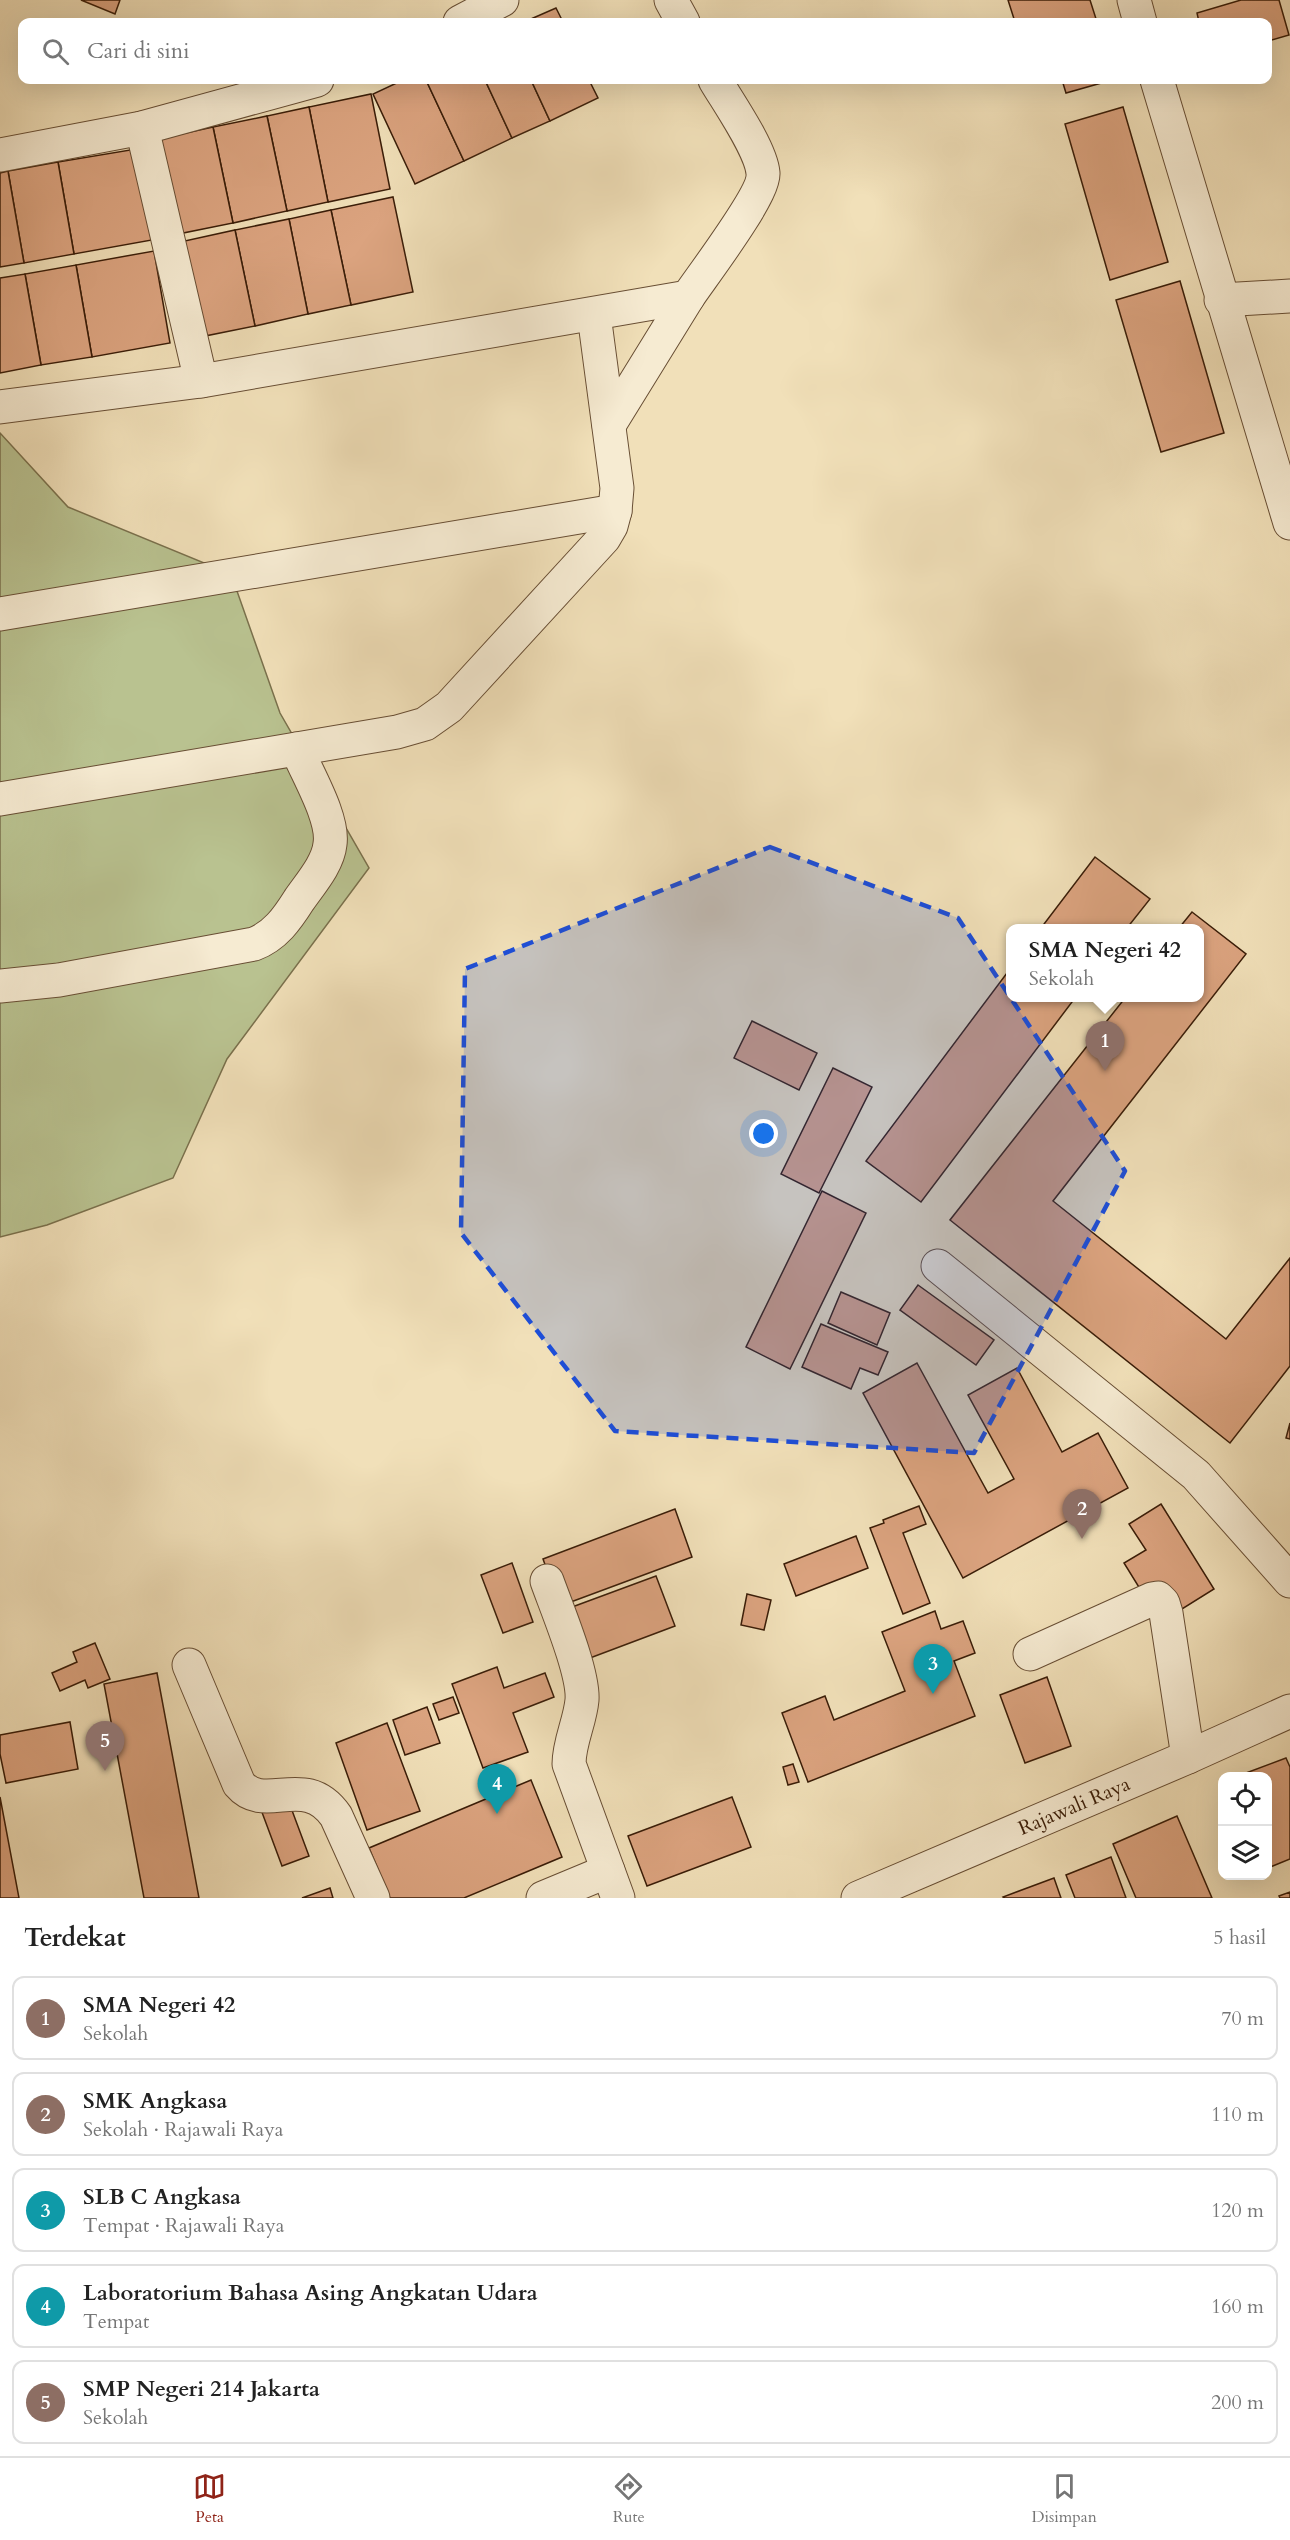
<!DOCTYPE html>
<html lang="id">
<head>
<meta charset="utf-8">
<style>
  :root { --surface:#fff; --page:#f2f2f2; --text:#222; --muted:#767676; --line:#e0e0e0; --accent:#8f2418 }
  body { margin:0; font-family:Cardo,serif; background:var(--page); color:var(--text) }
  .controls { position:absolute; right:18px; bottom:18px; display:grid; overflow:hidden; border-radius:12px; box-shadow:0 6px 24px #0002 }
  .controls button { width:54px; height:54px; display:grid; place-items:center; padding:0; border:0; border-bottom:2px solid var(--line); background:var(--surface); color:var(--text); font:30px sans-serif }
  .you { position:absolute; left:764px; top:1134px; width:21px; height:21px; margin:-15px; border:4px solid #fff; border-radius:50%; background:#1a73e8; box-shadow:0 0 0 9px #1a73e833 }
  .badge { display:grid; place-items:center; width:39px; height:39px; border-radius:50%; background:var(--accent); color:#fff; font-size:20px; font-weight:700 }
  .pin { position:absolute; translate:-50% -50px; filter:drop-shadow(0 2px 3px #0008) }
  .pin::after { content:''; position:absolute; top:32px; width:21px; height:18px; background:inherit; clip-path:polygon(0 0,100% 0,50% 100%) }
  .popup { position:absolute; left:1006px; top:924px; width:198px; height:78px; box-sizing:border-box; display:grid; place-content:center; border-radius:12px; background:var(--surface); filter:drop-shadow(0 2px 4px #0005); font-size:20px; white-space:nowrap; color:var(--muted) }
  .popup b { font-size:22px; color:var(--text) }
  .popup::after { content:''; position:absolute; left:50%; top:100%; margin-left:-12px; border:12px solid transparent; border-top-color:var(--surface) }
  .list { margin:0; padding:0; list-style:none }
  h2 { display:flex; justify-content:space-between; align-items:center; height:78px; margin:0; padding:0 24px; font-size:26px }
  h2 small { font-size:20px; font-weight:400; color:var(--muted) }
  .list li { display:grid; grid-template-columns:39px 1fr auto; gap:18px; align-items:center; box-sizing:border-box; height:84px; margin:0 12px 12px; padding:0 12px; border:2px solid var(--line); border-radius:12px }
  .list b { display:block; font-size:22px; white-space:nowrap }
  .list p { margin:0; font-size:20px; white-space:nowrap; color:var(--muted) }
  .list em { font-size:20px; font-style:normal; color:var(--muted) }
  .icon { flex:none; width:33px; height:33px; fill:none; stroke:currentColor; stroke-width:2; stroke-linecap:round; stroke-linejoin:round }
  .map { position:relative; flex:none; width:1290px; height:1898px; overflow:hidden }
  .search { position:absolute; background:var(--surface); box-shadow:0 6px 24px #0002; left:18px; right:18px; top:18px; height:66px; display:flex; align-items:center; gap:15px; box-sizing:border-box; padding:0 21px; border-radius:12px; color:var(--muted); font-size:22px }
  .sheet { height:558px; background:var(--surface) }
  nav { display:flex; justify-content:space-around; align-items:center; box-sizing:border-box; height:84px; border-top:2px solid var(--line); background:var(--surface); font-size:16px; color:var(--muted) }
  nav a { display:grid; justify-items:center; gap:3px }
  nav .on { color:var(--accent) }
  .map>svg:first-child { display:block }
  .green { fill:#b9c290; stroke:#7a704c; stroke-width:1.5 }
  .building { fill:#dba37f; stroke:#3a1d08; stroke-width:1.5 }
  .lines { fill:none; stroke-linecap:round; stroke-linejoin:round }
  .minor-casing { stroke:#684e34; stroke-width:35 }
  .minor { stroke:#f6ebd2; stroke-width:33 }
  .marked { fill:#1d4ed8; fill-opacity:0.2; stroke:#1d4ed8; stroke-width:4.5; stroke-dasharray:12 8; stroke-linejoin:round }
  .labels { text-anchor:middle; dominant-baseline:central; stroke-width:4.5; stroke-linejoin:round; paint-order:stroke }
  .street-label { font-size:20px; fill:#3a1d08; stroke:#f6ebd2 }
</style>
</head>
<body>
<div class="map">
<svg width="1290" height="1898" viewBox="0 0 1290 1898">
  <rect width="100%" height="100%" fill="#f1e0b9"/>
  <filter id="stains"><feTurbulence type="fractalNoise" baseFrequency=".00333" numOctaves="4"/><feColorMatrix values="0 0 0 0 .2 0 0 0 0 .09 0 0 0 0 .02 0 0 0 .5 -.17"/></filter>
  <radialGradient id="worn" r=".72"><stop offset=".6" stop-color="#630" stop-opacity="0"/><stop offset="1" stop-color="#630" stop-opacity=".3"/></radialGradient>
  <polygon class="green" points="0,433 68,507 231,574 280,713 369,868 227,1059 173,1178 47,1225 0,1237"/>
  <g class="building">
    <polygon points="81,0 120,0 115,14"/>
    <polygon points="1008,0 1090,0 1097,22 1015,22"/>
    <polygon points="1241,0 1279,0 1289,35 1268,41 1268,22 1199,22 1197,13"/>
    <polygon points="556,8 563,22 524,22"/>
    <polygon points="403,80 426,80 464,161 415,184 373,94"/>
    <polygon points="426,80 485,80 512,138 464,161"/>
    <polygon points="485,80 531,80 550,121 512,138"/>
    <polygon points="531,80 589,80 598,98 550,121"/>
    <polygon points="1062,80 1112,80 1066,93"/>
    <polygon points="371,94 390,189 328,202 309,107"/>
    <polygon points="309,107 328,202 287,211 267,116"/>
    <polygon points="1123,107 1168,262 1110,280 1065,124"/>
    <polygon points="267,116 287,211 233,223 213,127"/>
    <polygon points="213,127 233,223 178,234 158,139"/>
    <polygon points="136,149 152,240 74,254 58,162"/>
    <polygon points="58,162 74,254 24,263 8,171"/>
    <polygon points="8,171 24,263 0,267 0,173"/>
    <polygon points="393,197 413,292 351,305 331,210"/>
    <polygon points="331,210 351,305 308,314 289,219"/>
    <polygon points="289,219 308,314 255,326 235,230"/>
    <polygon points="235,230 255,326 200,337 180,242"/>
    <polygon points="154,251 170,343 92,357 76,265"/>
    <polygon points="76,265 92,357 41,365 25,274"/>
    <polygon points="25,274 41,365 0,373 0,278"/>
    <polygon points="1180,281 1224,433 1161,452 1116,300"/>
    <polygon points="1095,857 1150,899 1127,928 1041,928"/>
    <polygon points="1192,912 1246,954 1053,1201 1226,1339 1290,1258 1290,1366 1230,1443 950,1220 1125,998 1200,998 1200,928 1179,928"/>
    <polygon points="1010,969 1010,998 1075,998 921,1202 866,1161"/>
    <polygon points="752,1021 817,1053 799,1090 734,1058"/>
    <polygon points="833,1068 872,1087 819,1193 781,1174"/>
    <polygon points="822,1191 866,1213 790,1369 746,1347"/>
    <polygon points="918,1285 994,1340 976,1365 900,1310"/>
    <polygon points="841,1292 890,1313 877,1345 828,1323"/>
    <polygon points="821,1324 888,1352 878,1375 860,1368 851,1389 802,1367"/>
    <polygon points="917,1363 988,1493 1014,1479 968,1395 1017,1368 1062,1452 1098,1433 1128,1488 963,1578 863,1393"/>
    <polygon points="1290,1423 1290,1439 1286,1438"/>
    <polygon points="1161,1504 1214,1589 1182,1609 1166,1584 1145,1597 1124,1563 1146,1550 1129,1524"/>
    <polygon points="919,1506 926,1524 903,1533 930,1603 903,1614 870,1528 884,1523 883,1520"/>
    <polygon points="675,1509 692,1557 560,1606 543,1559"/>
    <polygon points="856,1536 868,1568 796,1596 784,1564"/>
    <polygon points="512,1563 533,1622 503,1633 481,1575"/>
    <polygon points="656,1576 675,1626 582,1661 564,1610"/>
    <polygon points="747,1594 771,1600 764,1630 741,1625"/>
    <polygon points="935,1611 941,1629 963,1621 975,1653 954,1661 975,1716 808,1782 782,1713 825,1696 834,1720 905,1691 882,1632"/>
    <polygon points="95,1643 110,1679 88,1688 85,1680 60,1691 52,1673 77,1662 73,1652"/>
    <polygon points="497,1667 504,1688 545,1673 554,1697 513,1713 528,1752 483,1768 452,1684"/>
    <polygon points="157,1673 199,1898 144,1898 104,1684"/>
    <polygon points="1047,1677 1071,1746 1025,1763 1000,1695"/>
    <polygon points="453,1697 459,1713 439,1720 433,1704"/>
    <polygon points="427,1707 440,1743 405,1755 393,1720"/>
    <polygon points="70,1722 78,1769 6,1783 0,1754 0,1735"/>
    <polygon points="387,1723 420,1811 367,1830 336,1743"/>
    <polygon points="1286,1758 1290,1767 1290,1859 1268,1868 1268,1776 1238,1776"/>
    <polygon points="793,1764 799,1782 788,1785 783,1767"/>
    <polygon points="531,1780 562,1857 464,1898 390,1898 369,1848"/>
    <polygon points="0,1797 19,1898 0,1898"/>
    <polygon points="287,1797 309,1856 282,1866 260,1807"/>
    <polygon points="732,1797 751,1847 647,1886 628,1836"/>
    <polygon points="1177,1816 1212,1898 1136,1898 1113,1844"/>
    <polygon points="1111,1857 1126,1898 1075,1898 1066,1875"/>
    <polygon points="1054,1878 1061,1898 1004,1898 1003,1897"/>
    <polygon points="330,1888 333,1898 302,1898"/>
    <polygon points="1290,1892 1290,1898 1280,1898 1279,1896"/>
  </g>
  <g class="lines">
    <defs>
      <g id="minor">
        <polyline points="671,0 683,22"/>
        <polyline points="1134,0 1140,22"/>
        <polyline points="460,22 502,0"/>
        <polyline points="1157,80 1290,523"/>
        <polyline points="142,128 201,381"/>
        <polyline points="0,155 142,128 317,80"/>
        <polyline points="1221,300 1290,296"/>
        <path d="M0 407 201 381 688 297C702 276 765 194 763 173 761 149 728 102 715 80"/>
        <polyline points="609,425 688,297"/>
        <polyline points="0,614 615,511"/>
        <polyline points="0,799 397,732 425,724 449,707 604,538 611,526 615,511 617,488 594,315"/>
        <path d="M0 986 59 980 254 944C275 936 287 919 299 900 310 884 328 864 330 844 334 818 307 774 297 749"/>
        <polyline points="938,1266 1196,1475 1290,1581"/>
        <path d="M547 1581C557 1609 584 1673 582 1700 580 1722 569 1742 569 1764L618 1898"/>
        <polyline points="1030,1654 1152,1599 1158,1598 1163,1603 1166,1613 1188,1757"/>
        <path d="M189 1665 239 1784C265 1815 305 1771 336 1816L373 1898"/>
        <polyline points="543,1898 608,1871"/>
        <polyline points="858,1898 1188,1757 1290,1711"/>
      </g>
    </defs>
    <use href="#minor" class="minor-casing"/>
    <use href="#minor" class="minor"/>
  </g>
  <path class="marked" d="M770 847 958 918 1125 1171 974 1453 615 1431 461 1233 465 969Z"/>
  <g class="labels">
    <g class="street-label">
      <text transform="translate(1074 1806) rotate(-23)">Rajawali Raya</text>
    </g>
  </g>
  <rect width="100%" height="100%" filter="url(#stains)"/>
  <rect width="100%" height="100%" fill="url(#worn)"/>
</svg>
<div class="controls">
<button><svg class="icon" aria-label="locate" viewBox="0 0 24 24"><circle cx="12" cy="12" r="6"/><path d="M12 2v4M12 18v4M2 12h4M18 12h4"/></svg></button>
<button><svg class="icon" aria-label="layers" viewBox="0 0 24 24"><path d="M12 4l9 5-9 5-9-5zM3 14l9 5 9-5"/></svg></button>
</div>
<div class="you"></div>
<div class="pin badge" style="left:1105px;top:1071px;background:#8d6e63">1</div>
<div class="popup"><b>SMA Negeri 42</b>Sekolah</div>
<div class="pin badge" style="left:1082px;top:1539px;background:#8d6e63">2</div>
<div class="pin badge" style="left:933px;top:1694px;background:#0f9aa8">3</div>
<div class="pin badge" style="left:497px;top:1814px;background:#0f9aa8">4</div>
<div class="pin badge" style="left:105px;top:1771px;background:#8d6e63">5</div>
<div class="search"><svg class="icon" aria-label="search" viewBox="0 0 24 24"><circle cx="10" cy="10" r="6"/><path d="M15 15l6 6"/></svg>Cari di sini</div>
</div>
<section class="sheet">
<h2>Terdekat<small>5 hasil</small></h2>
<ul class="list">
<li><span class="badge" style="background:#8d6e63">1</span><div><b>SMA Negeri 42</b><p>Sekolah</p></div><em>70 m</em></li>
<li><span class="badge" style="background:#8d6e63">2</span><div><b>SMK Angkasa</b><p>Sekolah · Rajawali Raya</p></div><em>110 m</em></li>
<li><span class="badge" style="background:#0f9aa8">3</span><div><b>SLB C Angkasa</b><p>Tempat · Rajawali Raya</p></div><em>120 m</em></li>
<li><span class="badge" style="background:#0f9aa8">4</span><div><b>Laboratorium Bahasa Asing Angkatan Udara</b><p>Tempat</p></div><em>160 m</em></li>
<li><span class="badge" style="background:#8d6e63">5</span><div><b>SMP Negeri 214 Jakarta</b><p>Sekolah</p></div><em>200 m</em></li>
</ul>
</section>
<nav>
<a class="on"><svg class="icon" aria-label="map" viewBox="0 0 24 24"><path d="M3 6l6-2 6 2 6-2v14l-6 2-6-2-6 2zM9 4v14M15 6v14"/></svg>Peta</a>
<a><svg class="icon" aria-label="directions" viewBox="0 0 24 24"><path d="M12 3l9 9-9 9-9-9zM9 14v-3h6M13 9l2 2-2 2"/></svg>Rute</a>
<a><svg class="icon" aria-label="saved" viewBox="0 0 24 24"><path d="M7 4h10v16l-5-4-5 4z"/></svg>Disimpan</a>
</nav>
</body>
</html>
